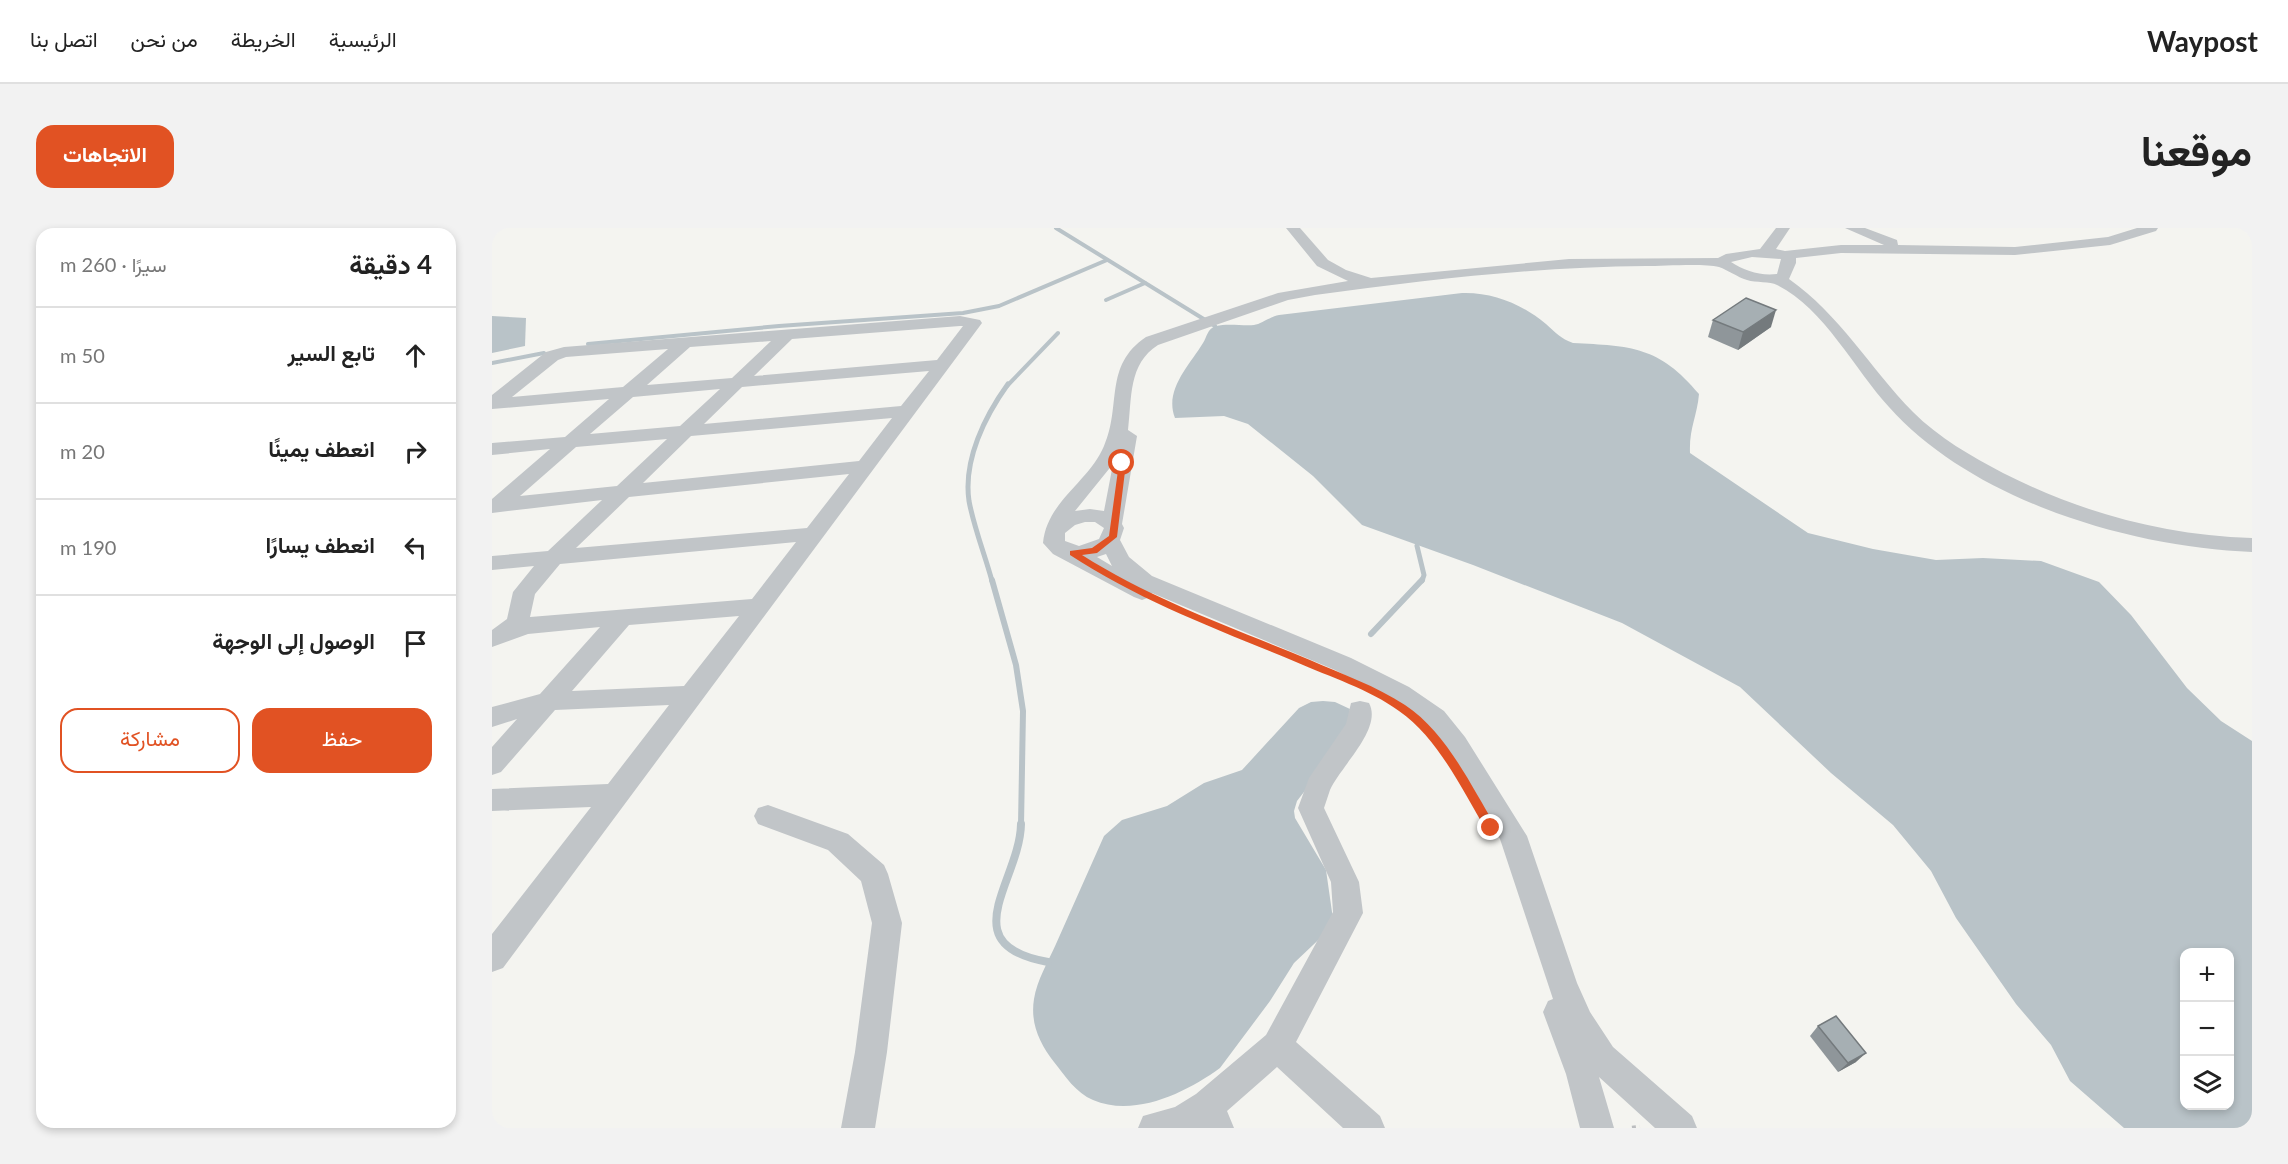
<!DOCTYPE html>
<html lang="ar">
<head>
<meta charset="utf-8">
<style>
  :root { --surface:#fff; --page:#f2f2f2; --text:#222; --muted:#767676; --line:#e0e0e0; --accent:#e15223 }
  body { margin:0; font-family:Lato,Vazirmatn,sans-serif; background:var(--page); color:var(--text); direction:rtl }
  .controls { position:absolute; right:18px; bottom:18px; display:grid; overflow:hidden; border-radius:12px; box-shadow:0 3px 9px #0003 }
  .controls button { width:54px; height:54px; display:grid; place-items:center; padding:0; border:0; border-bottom:2px solid var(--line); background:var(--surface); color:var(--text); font:30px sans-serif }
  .stop { position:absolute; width:18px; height:18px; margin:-14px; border:4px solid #e15223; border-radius:50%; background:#fff }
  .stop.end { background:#e15223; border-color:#fff; box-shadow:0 2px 6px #0008 }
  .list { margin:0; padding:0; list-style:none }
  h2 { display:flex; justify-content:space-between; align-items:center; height:78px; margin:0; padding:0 24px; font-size:26px }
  h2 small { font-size:20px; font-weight:400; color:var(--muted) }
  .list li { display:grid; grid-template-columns:39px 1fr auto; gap:18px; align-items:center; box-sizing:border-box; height:96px; padding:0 24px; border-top:2px solid var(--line) }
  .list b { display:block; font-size:22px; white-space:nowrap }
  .list em { font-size:20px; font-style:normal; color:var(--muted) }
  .actions { display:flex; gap:12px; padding:18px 24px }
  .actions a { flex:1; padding:14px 0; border:2px solid var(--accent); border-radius:18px; text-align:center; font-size:21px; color:var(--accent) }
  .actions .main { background:var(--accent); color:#fff }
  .icon { flex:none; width:33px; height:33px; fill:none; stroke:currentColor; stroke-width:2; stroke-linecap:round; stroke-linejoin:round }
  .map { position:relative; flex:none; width:1760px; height:900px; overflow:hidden; direction:ltr; border-radius:18px }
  header { display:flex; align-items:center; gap:36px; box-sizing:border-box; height:84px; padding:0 30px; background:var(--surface); border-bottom:2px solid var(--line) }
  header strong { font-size:28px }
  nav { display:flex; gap:33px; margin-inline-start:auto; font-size:21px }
  .intro { display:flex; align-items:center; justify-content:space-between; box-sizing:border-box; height:144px; padding:0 36px }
  h1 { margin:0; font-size:42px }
  .button { padding:15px 27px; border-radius:18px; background:var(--accent); color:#fff; font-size:21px; font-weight:700 }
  main { display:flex; gap:36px; padding:0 36px }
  aside { flex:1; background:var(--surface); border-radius:18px; box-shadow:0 3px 9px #0003 }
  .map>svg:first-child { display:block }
  .water { fill:#b9c3c8; fill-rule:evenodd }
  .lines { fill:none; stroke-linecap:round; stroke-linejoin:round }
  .stream-far3 { stroke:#b9c3c8; stroke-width:4 }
  .stream-far2 { stroke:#b9c3c8; stroke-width:5 }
  .stream-far1 { stroke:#b9c3c8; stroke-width:6 }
  .stream { stroke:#b9c3c8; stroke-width:8 }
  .path { stroke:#bbbdbf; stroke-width:4.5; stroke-dasharray:4 4; stroke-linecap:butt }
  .minor { fill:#c1c5c8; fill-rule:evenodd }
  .wall { fill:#8f969a }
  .shaded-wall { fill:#747a7d }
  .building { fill:#a6afb3; stroke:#747a7d; stroke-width:1.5 }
  .route { fill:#e15223 }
</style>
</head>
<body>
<header>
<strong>Waypost</strong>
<nav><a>الرئيسية</a><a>الخريطة</a><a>من نحن</a><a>اتصل بنا</a></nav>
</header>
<div class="intro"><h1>موقعنا</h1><a class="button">الاتجاهات</a></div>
<main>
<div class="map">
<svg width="1760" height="900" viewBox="0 0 1760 900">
  <rect width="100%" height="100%" fill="#f4f4f0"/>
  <g class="water">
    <path d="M970 65C1001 64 1030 76 1054 96 1063 104 1069 111 1081 115 1139 118 1167 118 1207 166 1205 189 1197 200 1198 225L1316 305 1381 321 1444 332 1491 330 1549 333 1607 354 1639 387 1695 460 1729 493 1760 513V900H1632L1578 853 1559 817 1524 776 1464 690 1439 643 1401 597 1339 545 1248 459 1130 395 981 337 870 297 821 248 756 196 732 188 683 190C672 162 697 138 711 115 715 109 715 101 724 98 736 95 750 98 762 97 769 96 777 89 787 87ZM1692 724H1738V878H1692Z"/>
    <polygon points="0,88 34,90 33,118 0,125"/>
    <path d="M831 473 843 474 858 481 853 511 805 573 802 583 803 590 834 642 841 691 839 700 802 735 778 773 728 840C695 864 643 890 601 872 584 865 573 848 562 834 548 816 538 796 542 771 545 752 556 734 564 716 580 680 596 644 612 608L630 592 675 578 712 555 750 542 807 480 819 474Z"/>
  </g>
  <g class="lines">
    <g class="stream-far3">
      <polyline points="564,0 723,98"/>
      <polyline points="614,72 653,55"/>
      <polyline points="96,116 287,98 471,85 507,78 615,32"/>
      <polyline points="0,135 52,125"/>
      <polyline points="515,158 566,105"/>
    </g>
    <g class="stream-far2">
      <polyline points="925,318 932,347 930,353"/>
      <path d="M500 353C493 327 482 300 477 273 471 232 493 188 516 156"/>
    </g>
    <g class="stream-far1">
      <polyline points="500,352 524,437 531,483 529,597"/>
      <polyline points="879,406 930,352"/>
    </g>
    <path class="stream" d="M529 596C528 653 459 717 556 734"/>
    <polyline class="path" points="1140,900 1148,899"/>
    <g class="minor">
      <path d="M794 0H808L836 32 854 42 879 50 1077 31 1226 30 1234 26 1268 21 1284 0H1298L1284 21 1293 23 1349 17H1392L1353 0H1373L1405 12 1406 17 1523 19 1616 9 1645 0H1666L1664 3 1618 17 1523 27 1349 25 1304 30V35L1297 51C1348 87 1378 140 1421 184 1447 210 1479 228 1511 245 1590 285 1671 307 1760 310V324C1638 319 1481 273 1397 179 1363 142 1331 79 1285 57 1278 53 1264 55 1255 52 1245 49 1236 42 1227 39 1212 35 1171 38 1154 38 1043 39 933 52 823 67L796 72 666 117C636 136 640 170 636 202L645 208 630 296 632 300 628 312 637 329 660 348 859 430 917 459 952 483 973 509 1035 608 1085 755 1098 784 1121 819 1200 888 1205 900H1163L1107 849 1122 900H1088L1074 846 1051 784 1056 773 1061 771 1008 611 955 523 934 497 899 471 843 442 660 365 658 369 650 372 642 369 561 326 551 315C555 273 597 254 612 218 630 178 611 138 654 109L786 65 856 53 825 38ZM1260 29 1289 31 1285 46C1268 48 1253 43 1239 34ZM621 236 612 283 598 281 583 283ZM593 294H603L612 300 607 311 587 318 573 313V305L583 297ZM614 326 620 338 605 329Z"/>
      <path d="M468 88 488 92 490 95 11 740 0 744V706L99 579 0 583V561L116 556 177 477 63 482 9 544 0 547V519L25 491 0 499V479L48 466 108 399 36 406 0 419V402L15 391 21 364 42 338 0 342V328L56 323 110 272 0 285V271L58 221 0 227V215L73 209 117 171 0 181V167L54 124 72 119ZM468 98H471L445 132 262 148 300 111ZM279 113 240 150 155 157 198 119ZM176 121 131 159 20 169 66 132 74 129ZM437 143 409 178 212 196 250 159ZM228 161 188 198 98 206 141 169ZM400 190 367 233 151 255 199 208ZM175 211 125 258 28 268 84 219ZM357 246 315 300 84 320 137 269ZM304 314 260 371 38 389 43 366 68 336ZM247 388 192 458 80 463 137 397Z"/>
      <path d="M868 473 877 475C891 501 848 539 838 562 836 568 834 574 832 580L867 654 871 685 804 814 888 888 893 900H851L785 839 735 883 742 900H646L651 888 683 879 704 866 774 807 841 684 839 654 806 580 817 550 854 496 859 475Z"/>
      <polygon points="276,577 356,606 392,637 396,646 410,695 395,824 383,900 349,900 363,824 380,695 369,653 336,622 266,596 262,588 266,580"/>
    </g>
  </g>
  <g class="wall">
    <polygon points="1221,92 1279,99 1246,122 1216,109"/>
    <polygon points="1326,798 1364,834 1346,844 1318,808"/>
  </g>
  <g class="shaded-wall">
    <polygon points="1284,82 1279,99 1246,122 1251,104"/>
    <polygon points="1374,825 1364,834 1346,844 1356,835"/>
  </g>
  <g class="building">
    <polygon points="1254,70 1284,82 1251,104 1221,92"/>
    <polygon points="1344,788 1374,825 1356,835 1326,798"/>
  </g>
  <path class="route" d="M630 233 634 235 625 309 605 325 590 327C661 372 741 400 818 432 850 446 884 458 913 477 954 504 978 556 1003 597V603H995C970 562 947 511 907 483 877 461 838 449 804 434 727 402 648 373 578 327V323L600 320 617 308 627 235Z"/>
</svg>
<div class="controls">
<button>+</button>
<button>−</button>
<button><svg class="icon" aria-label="layers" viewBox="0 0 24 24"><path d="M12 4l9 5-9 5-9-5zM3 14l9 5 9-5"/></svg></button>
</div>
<div class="stop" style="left:630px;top:235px"></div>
<div class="stop end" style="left:999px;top:600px"></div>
</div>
<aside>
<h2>4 دقيقة<small>سيرًا · 260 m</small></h2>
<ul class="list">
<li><svg class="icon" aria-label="ahead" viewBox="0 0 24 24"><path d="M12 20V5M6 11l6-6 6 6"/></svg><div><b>تابع السير</b></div><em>50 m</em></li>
<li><svg class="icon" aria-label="right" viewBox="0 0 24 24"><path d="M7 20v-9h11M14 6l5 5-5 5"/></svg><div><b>انعطف يمينًا</b></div><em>20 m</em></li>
<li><svg class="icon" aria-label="left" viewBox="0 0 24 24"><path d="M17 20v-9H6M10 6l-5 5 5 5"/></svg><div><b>انعطف يسارًا</b></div><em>190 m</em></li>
<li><svg class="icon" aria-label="arrive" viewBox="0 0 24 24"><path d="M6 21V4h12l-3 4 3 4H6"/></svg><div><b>الوصول إلى الوجهة</b></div></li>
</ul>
<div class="actions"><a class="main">حفظ</a><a>مشاركة</a></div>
</aside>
</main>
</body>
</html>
